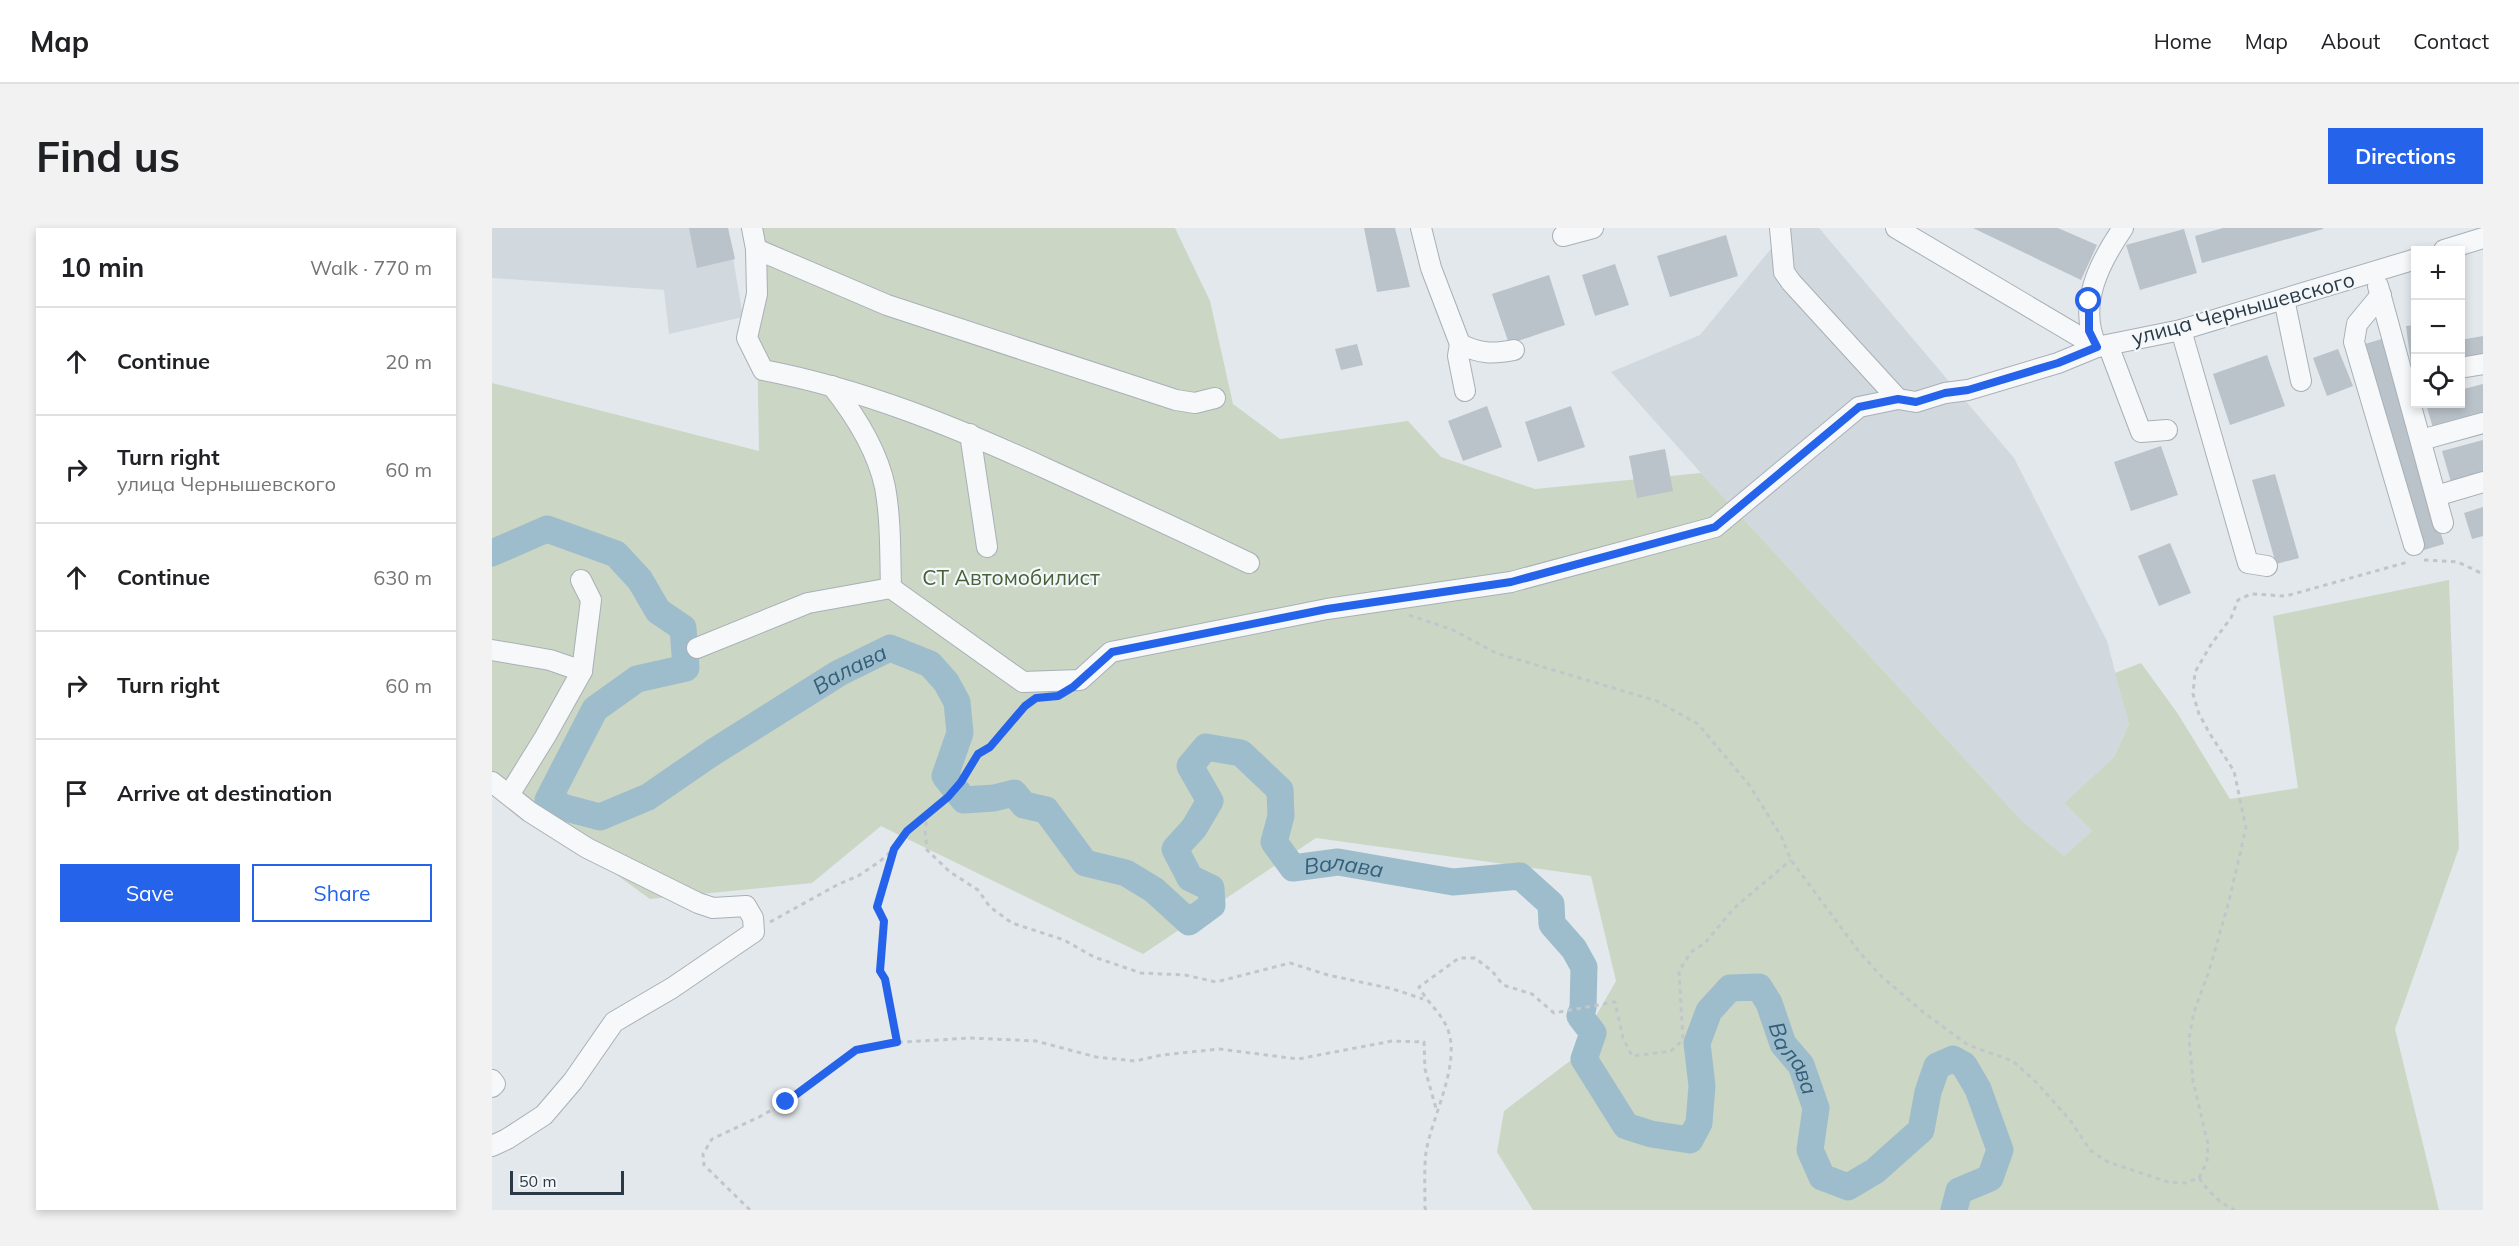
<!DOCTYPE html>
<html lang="en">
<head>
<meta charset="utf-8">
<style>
  :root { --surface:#fff; --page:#f2f2f2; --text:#202124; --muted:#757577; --line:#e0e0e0; --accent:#2563eb }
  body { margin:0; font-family:Mulish,sans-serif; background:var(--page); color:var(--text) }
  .controls { position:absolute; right:18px; top:18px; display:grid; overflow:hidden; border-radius:0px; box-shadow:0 3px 9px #0003 }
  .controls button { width:54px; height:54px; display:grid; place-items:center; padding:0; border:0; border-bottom:2px solid var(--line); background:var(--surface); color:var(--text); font:30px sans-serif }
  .scale { position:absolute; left:18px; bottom:15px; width:114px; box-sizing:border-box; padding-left:6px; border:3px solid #2a3945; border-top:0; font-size:16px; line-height:21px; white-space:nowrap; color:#2a3945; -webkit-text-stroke:4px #f3f7f9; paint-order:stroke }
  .stop { position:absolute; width:18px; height:18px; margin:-14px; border:4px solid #2563eb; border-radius:50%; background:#fff }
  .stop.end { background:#2563eb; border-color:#fff; box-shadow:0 2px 6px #0008 }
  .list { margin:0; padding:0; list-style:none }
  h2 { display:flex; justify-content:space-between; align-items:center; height:78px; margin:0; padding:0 24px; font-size:26px }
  h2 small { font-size:20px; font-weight:400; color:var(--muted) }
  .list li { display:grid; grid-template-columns:39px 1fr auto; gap:18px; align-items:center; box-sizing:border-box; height:108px; padding:0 24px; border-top:2px solid var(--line) }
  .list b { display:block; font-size:22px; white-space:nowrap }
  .list p { margin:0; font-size:20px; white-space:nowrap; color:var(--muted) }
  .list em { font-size:20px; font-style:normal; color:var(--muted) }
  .actions { display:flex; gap:12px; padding:18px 24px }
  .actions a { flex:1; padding:14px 0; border:2px solid var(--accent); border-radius:0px; text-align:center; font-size:21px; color:var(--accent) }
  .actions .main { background:var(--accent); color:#fff }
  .icon { flex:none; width:33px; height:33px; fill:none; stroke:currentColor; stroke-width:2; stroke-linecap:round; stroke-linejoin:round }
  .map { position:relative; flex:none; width:1991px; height:982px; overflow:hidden; border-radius:0px }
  header { display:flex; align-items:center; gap:36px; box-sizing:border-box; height:84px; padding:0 30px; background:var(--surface); border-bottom:2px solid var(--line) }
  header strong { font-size:28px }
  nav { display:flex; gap:33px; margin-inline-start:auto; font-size:21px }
  .intro { display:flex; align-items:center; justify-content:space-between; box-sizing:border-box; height:144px; padding:0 36px }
  h1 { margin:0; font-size:42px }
  .button { padding:15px 27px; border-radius:0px; background:var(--accent); color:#fff; font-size:21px; font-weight:700 }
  main { display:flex; gap:36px; padding:0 36px }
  aside { flex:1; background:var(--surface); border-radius:0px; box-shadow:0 3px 9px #0003 }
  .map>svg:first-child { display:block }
  .built { fill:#d1d8de }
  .green { fill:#ccd6c4 }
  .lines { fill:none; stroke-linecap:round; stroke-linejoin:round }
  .river { stroke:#9ebdcc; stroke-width:27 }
  .building { fill:#bac2ca }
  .minor-casing { stroke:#a8b0b7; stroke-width:22 }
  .path { stroke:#c1c6cb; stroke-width:3; stroke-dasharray:4.5 4.5; stroke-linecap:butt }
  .minor { stroke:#f6f8fa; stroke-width:20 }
  .route { stroke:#2563eb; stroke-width:8 }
  .labels { text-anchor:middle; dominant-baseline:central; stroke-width:4.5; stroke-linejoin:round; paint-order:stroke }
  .street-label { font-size:21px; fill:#2a3945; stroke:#f3f7f9 }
  .park-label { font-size:21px; fill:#466137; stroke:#f3f7f9 }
  .water-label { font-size:22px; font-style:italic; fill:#335f7a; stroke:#f3f7f9 }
</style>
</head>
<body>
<header>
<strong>Map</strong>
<nav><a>Home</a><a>Map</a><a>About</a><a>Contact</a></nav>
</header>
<div class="intro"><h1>Find us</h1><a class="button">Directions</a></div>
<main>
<aside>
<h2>10 min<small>Walk · 770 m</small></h2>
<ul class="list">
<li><svg class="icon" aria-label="ahead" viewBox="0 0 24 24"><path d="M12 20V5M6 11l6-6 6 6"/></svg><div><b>Continue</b></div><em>20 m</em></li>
<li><svg class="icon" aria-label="right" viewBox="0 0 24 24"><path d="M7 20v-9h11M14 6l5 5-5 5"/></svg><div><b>Turn right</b><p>улица Чернышевского</p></div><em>60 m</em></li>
<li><svg class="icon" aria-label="ahead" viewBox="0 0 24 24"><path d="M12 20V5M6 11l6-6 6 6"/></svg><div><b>Continue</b></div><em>630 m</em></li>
<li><svg class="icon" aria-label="right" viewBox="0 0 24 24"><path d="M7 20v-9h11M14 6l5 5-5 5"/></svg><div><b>Turn right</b></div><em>60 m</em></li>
<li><svg class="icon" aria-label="arrive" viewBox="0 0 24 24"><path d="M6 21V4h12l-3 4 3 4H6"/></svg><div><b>Arrive at destination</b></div></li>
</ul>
<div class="actions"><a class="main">Save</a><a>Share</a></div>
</aside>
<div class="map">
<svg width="1991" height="982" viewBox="0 0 1991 982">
  <rect width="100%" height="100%" fill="#e3e8ec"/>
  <g class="built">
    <polygon points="0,0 236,0 251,89 177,106 172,62 0,50"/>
    <polygon points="1296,0 1327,0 1522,230 1615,413 1637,496 1622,529 1572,575 1600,603 1572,628 1529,592 1209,245 1119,144 1208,107"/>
  </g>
  <polygon class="green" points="255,0 683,0 718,73 741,176 788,211 916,193 949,229 1043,261 1209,245 1529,592 1572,628 1600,603 1572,575 1622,529 1637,496 1623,445 1649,435 1686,486 1738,571 1806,560 1781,388 1957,352 1967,620 1903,801 1947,982 1041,982 1005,924 1012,883 1078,833 1124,753 1099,648 824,610 651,726 389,598 320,655 158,671 0,556 0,155 267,223 264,51"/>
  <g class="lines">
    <path class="river" id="s1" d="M0 325 55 301 124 326 148 352 166 383 191 400 194 440 145 451 103 481 56 572 74 580 108 589 156 569 220 525 347 445 398 420 438 436 454 454 465 474 468 505 453 548 472 572 502 570 522 565 532 577 554 582 593 635 634 645 662 662 697 694 720 677 719 660 698 650 683 621 702 600 718 573 698 538 714 519 749 525 788 562 789 588 782 614 801 640 846 634 961 654 1028 648 1059 676 1060 696 1082 721 1092 739 1091 780 1088 788 1101 805 1092 831 1134 898 1159 906 1198 912 1207 895 1210 858 1205 815 1217 783 1238 760 1267 759 1277 775 1291 816 1309 837 1324 880 1318 922 1330 949 1356 959 1383 943 1429 902 1436 864 1445 838 1461 831 1472 837 1486 861 1508 922 1498 950 1467 963 1462 982"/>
  </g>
  <g class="building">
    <polygon points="197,0 236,0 243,31 205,40"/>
    <polygon points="872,0 903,0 918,59 885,64"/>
    <polygon points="1481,0 1566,0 1605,17 1589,52"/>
    <polygon points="1731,0 1831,0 1831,1 1710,35 1703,8"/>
    <polygon points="1692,1 1705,45 1648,62 1634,17"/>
    <polygon points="1234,7 1246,48 1178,69 1165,28"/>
    <polygon points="1123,36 1137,77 1103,88 1090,47"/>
    <polygon points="1057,47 1073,97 1017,116 1000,66"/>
    <polygon points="1924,97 1924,136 1919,136 1914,98"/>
    <polygon points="1991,108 1991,126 1968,129 1968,112"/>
    <polygon points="1893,110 1952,316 1932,322 1873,116"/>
    <polygon points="865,116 871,137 849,142 843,121"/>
    <polygon points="1846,121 1861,158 1835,168 1821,130"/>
    <polygon points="1775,127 1793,178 1738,197 1721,146"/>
    <polygon points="1991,156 1991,186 1941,200 1934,176 1968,176 1968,162"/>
    <polygon points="995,178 1010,219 971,233 956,193"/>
    <polygon points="1079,178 1093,219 1046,234 1033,194"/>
    <polygon points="1991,212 1991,245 1959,254 1950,223"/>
    <polygon points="1669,218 1686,267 1639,283 1622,234"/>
    <polygon points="1173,221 1181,263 1145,270 1137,228"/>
    <polygon points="1783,246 1807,330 1784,336 1760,252"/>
    <polygon points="1991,279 1991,308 1980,311 1972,285"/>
    <polygon points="1678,315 1699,365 1667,378 1646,328"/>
  </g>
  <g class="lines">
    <defs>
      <g id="minor">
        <path d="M260 0 264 21 265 66 255 110 271 142C371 161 463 199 555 241 623 272 690 303 757 335"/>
        <polyline points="929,0 939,40 968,116"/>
        <polyline points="1288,0 1292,44 1299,54 1406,171"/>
        <polyline points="1404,0 1605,119"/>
        <polyline points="1071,8 1101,0"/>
        <polyline points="264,21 395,77 684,172 703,175 723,170"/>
        <polyline points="1952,22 1991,10"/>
        <polyline points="1886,58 1951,295"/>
        <polyline points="1889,67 1865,96 1862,114 1922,317"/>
        <polyline points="1792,71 1809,153"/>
        <polyline points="1689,102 1756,335 1775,338"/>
        <path d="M968 116C988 126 1001 126 1022 122"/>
        <polyline points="968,116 966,128 973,163"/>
        <polyline points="1616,117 1649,204 1675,202"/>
        <path d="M1605 119C1585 78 1607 35 1631 0"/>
        <polyline points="1968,140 1991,136"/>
        <path d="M340 158C363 187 385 221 393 259 399 292 398 326 399 360"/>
        <polyline points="478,206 495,319"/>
        <polyline points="1929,212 1991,195"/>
        <polyline points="1944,268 1991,254"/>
        <polyline points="205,420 316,375 399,360 531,454 588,452 619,424 835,381 1019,354 1223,299 1367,179 1406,171 1424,174 1453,165 1476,162 1566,135 1605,119 1689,102 1924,31"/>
        <polyline points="0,422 58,432 90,443"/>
        <polyline points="0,554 38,584 95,620 206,675 221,680 254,678 261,690 262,704 180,760 122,794 81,853 52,887 15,911 0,918"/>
        <polyline points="17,567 53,509 90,443 99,372 89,352"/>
        <polyline points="0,852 3,856 0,859"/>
      </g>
    </defs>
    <use href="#minor" class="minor-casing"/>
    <g class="path">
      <polyline points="1932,332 1966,334 1991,346"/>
      <polyline points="917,387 961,402 1004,425 1165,473 1206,496 1258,558 1289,608 1299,632 1368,725 1389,748 1431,784 1476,817 1521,833 1544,854 1578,892 1598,922 1616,934 1676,954 1693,955 1707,950 1715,934 1716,916 1701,853 1697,810 1702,784 1717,743 1737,673 1754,600 1742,543 1718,506 1707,486 1701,466 1703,444 1720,415 1739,390 1746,372 1759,366 1794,368 1916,334"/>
      <polyline points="436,585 433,602 435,622 458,644 486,662 498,679 520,695 572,712 602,729 649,745 693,747 724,754 798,735 836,747 901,761 931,771"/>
      <polyline points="401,622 385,679 392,693 388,743 393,751 405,814"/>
      <polyline points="278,694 345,657 366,648 387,634 402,621 415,603 456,569 469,554 486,526 498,519 533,478 544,471"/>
      <path d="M1707 950C1717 964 1727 975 1743 982"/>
      <polyline points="258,982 212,937 211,926 220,911 267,889 294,874 364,822 395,815 479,810 544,813 604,829 643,833 670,827 727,821 806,831 900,813 932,814 933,841 945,884"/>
      <path d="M934 982 933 980C933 961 932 942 934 924 940 889 967 840 957 805 952 787 936 776 927 759L967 730H983L1000 743 1011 757 1040 766 1062 785 1123 774 1131 810 1140 828 1179 823 1191 812 1187 743 1199 724 1213 715 1242 680 1299 632"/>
    </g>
    <use href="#minor" class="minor"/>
  </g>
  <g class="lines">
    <polyline class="route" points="294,874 364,822 405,814 393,751 388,743 392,693 385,679 402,621 415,603 456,569 469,554 486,526 498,519 533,478 544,470 566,468 581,459 620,424 835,381 1019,354 1223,299 1367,179 1406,171 1424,174 1453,165 1476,162 1566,135 1605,119 1597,103 1597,73"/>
  </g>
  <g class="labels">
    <g class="street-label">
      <text transform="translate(1751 80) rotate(-15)">улица Чернышевского</text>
    </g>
    <g class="park-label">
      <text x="519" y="349">СТ Автомобилист</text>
    </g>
    <g class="water-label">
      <text stroke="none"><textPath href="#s1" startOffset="825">Валава</textPath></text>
      <text stroke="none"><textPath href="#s1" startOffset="1797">Валава</textPath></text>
      <text stroke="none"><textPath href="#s1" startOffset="2608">Валава</textPath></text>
    </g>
  </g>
</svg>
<div class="controls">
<button>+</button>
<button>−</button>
<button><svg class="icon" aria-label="locate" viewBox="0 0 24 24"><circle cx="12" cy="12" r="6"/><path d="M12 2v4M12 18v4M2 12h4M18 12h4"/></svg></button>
</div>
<div class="scale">50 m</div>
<div class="stop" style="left:1597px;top:73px"></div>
<div class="stop end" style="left:294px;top:874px"></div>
</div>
</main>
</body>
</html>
